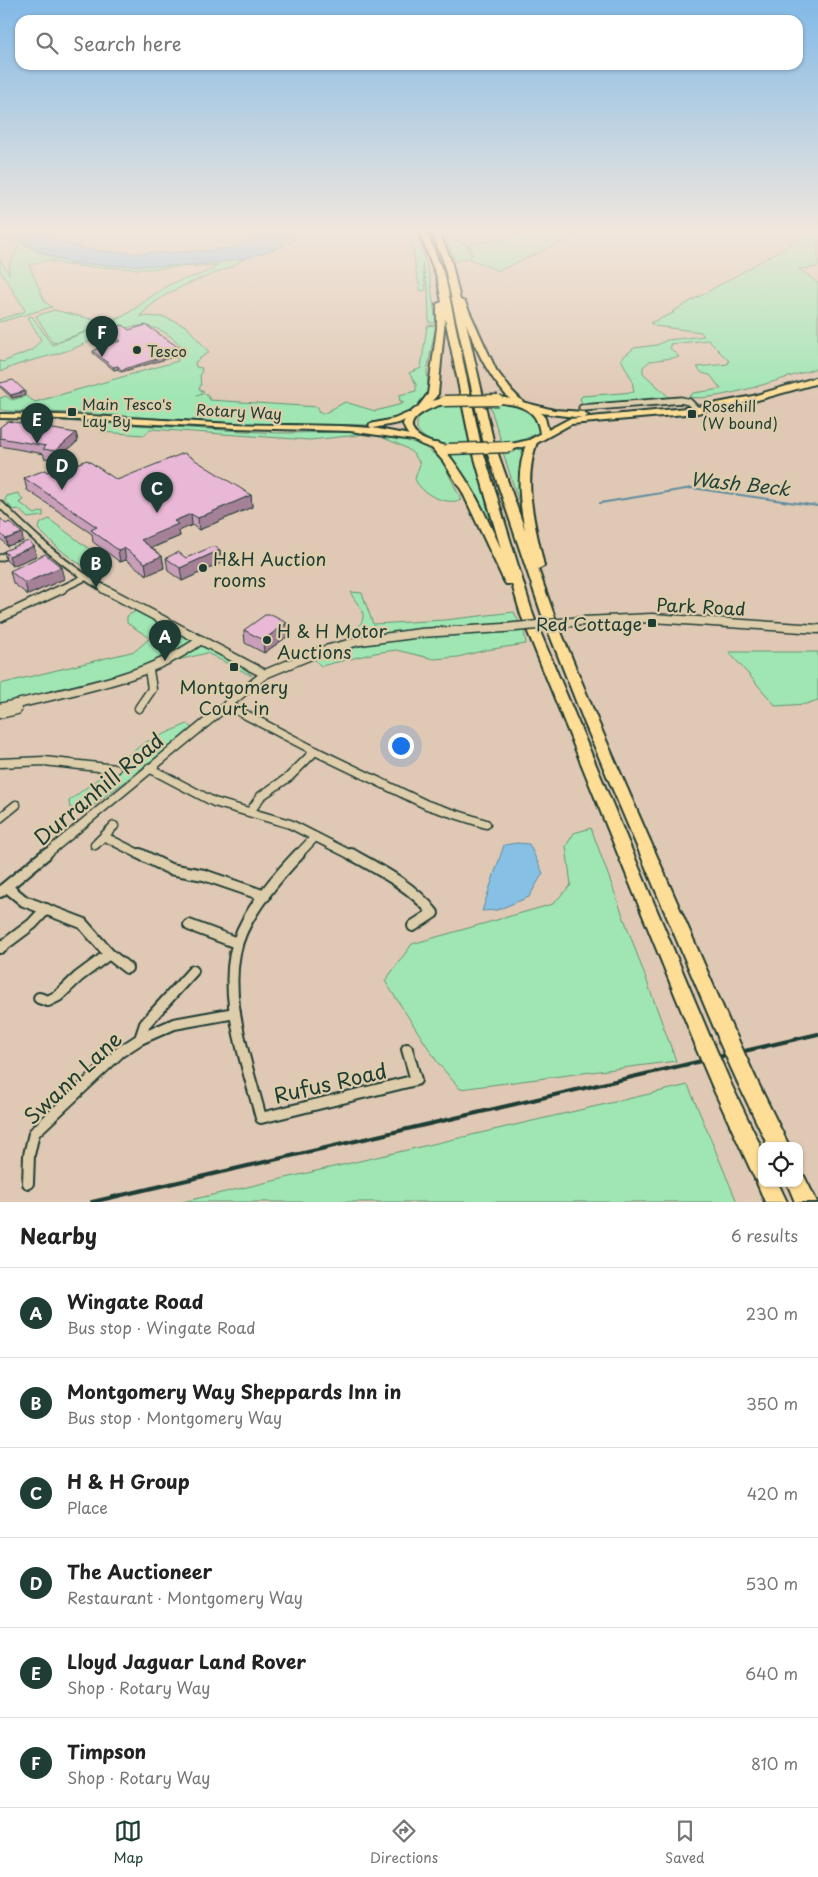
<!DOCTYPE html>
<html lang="en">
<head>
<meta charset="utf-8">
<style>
  :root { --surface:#fff; --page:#f6f6f6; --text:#222; --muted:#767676; --line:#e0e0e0; --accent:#1f3d34 }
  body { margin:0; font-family:"Playpen Sans",sans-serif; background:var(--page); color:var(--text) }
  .controls { position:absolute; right:15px; bottom:15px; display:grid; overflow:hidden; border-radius:10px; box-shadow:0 1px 4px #0004 }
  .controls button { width:45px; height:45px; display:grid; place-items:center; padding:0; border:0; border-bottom:1px solid var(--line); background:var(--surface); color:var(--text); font:25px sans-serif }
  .you { position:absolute; left:400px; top:745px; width:18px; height:18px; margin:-12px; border:4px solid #fff; border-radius:50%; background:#1a73e8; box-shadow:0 0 0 8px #1a73e833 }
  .badge { display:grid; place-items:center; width:32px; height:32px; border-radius:50%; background:var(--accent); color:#fff; font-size:16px; font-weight:700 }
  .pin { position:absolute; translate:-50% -41px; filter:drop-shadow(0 1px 2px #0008) }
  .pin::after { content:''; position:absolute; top:26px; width:18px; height:15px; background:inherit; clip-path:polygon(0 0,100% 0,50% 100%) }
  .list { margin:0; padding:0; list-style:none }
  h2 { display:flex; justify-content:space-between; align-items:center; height:65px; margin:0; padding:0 20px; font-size:21px }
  h2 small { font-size:16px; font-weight:400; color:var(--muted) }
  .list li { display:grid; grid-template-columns:32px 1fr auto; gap:15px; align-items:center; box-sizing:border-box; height:90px; padding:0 20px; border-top:1px solid var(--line) }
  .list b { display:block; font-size:19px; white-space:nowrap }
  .list p { margin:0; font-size:16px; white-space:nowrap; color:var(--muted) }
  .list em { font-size:16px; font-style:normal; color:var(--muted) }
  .icon { flex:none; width:28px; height:28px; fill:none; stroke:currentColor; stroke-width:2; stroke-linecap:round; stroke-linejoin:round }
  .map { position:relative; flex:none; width:818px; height:1202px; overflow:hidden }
  .search { position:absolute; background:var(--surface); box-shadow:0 1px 4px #0004; left:15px; right:15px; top:15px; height:55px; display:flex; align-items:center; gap:12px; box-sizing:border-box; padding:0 18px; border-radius:15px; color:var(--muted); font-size:19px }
  .sheet { height:605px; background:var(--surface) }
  nav { display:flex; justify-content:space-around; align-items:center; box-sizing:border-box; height:70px; border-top:1px solid var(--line); background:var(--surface); font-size:14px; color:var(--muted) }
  nav a { display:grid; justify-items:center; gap:2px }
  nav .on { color:var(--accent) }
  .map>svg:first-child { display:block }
  .green { fill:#a0e6b3; stroke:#609274 }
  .water { fill:#86c0e5; stroke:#5d8c9e }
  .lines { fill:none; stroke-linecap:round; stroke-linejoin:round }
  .stream { stroke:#5d8c9e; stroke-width:2 }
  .minor-far2-casing { stroke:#1f3d34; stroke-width:9 }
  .minor-far1-casing { stroke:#1f3d34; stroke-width:11 }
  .minor-casing { stroke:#1f3d34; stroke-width:14 }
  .primary-casing { stroke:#1f3d34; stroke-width:4 }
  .trunk-casing { stroke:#1f3d34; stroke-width:4 }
  .motorway-casing { stroke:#1f3d34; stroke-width:4 }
  .minor-far2 { stroke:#decdab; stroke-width:5.5 }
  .minor-far1 { stroke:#decdab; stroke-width:8 }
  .minor { stroke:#decdab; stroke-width:10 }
  .primary { fill:#fedd96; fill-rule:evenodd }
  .trunk { fill:#fedd96; fill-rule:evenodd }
  .motorway { fill:#fedd96; fill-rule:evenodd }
  .rail { stroke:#1f3d34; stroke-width:4 }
  .minor-bridge-casing { stroke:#1f3d34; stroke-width:11; stroke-linecap:butt }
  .trunk-bridge-casing { stroke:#1f3d34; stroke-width:13; stroke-linecap:butt }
  .motorway-bridge-casing { stroke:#1f3d34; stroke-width:22; stroke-linecap:butt }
  .minor-bridge { stroke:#decdab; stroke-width:8 }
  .trunk-bridge { stroke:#fedd96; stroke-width:10 }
  .motorway-bridge { stroke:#fedd96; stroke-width:18 }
  .wall { fill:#c99eb9; stroke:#1f3d34 }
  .shaded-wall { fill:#a48196; stroke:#1f3d34 }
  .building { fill:#eab8d7; stroke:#1f3d34 }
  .poi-dot { fill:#1f3d34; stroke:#decdab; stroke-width:2 }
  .labels { text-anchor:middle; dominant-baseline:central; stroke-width:4.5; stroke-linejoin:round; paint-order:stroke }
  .far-poi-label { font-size:15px; fill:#1f3d34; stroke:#decdab; text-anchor:start }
  .far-street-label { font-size:15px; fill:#1f3d34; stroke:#decdab }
  .poi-label { font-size:18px; fill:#1f3d34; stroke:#decdab; text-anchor:start }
  .street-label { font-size:18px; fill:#1f3d34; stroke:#decdab }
  .water-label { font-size:19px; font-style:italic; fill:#24443d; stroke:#decdab }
  .near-street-label { font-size:21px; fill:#1f3d34; stroke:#decdab }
</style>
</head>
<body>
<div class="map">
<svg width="818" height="1202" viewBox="0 0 818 1202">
  <rect width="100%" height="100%" fill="#e0c9b4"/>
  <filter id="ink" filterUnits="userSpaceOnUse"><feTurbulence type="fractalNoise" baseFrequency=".02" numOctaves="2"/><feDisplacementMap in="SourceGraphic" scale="10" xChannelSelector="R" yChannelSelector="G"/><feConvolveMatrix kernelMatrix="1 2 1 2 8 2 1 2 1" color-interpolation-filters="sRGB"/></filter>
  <g filter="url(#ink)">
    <g class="green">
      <path d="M0 230 33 249 54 258 72 263 118 265 195 263 229 259 267 251 290 237H298C279 251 264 251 244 259 240 261 236 265 231 267 198 281 166 288 140 316L164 317 186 326 209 352 195 362 196 367 202 368 200 376 201 385 199 389 204 392 197 395 207 394 210 400 318 407V412L323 414 345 402 375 411 402 404 404 402 400 401 399 395 416 391V384L409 373 421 368 427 326 436 325 427 371 428 386 432 390 422 405 408 413 394 420 370 425H259L78 413 5 411 0 409V398L6 396 12 400 26 396 35 402 178 361 176 356 181 346C145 306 108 336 69 350 46 358 22 361 0 372V361L3 362 32 350 41 340 28 317 32 316 52 345 96 328 53 343 36 316 54 310 95 320 120 317 108 324C132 314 146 298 167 286 183 277 204 277 218 265L143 269 91 267 66 265 47 260 29 265 45 302 52 307 0 322V319L24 312 25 310 0 270V259L9 274V265L19 246 10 238 0 240 6 237 0 234Z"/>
      <polygon points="408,230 417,230 430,278 436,323 429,323 428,289 422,263 426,290 421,291 416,272 412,240"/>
      <polygon points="527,230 581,230 571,238 498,271 468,258 455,261 446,239 467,244 471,255 469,258 473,255 469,244 503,239"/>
      <path d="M816 230H818V267L799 269 818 283V368C789 376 715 403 689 397L693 393 721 389 710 375 702 373 697 367 728 364 729 361 708 340 670 344V348L679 357 650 361 643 367V373L671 399 687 404 586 410 580 399 582 396 634 392 632 380 621 359 634 348 657 345 667 340 704 336 701 332 655 326 650 323 674 313 672 312Z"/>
      <polygon points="489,403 518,405 534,411 542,431 519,442 502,444"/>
      <path d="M461 404 471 445C456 445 437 446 424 437 420 434 416 429 417 424 419 404 447 405 461 404Z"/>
      <polygon points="63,421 279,433 363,432 359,435 310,440 150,429 145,435 100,432 105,424"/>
      <path d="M388 435 422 445 442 460 461 500C445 505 422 495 415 479L420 464C413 448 398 444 383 438Z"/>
      <path d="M527 447C513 469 523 501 526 525L503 452H515V449Z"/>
      <polygon points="448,453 473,453 491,523 452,456"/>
      <polygon points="18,493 23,500 19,502 35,514 43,511 43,516 28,518 18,509 13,510 5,500 7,496"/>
      <path d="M49 519 112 566C92 584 53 543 38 529L41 523Z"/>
      <path d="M351 592 362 593 373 624 445 620 514 612 519 622 393 632 355 637 354 635C356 629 360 626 362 621 367 609 353 602 351 592Z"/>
      <polygon points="136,611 243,666 252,676 207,653 0,703 0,684 135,651 150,638 127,623 127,616"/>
      <path d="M524 630 526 644 486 650 458 657 434 659 396 650 375 653 321 666 314 659 319 655C386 638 455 633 524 630Z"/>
      <polygon points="729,652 818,652 818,700 806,704 776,706"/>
      <polygon points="187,724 193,729 86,811 70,808 69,801 144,743"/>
      <polygon points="591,828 676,1061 460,1089 438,1063 385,981 412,944 553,904 571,885 566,846 574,833"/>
      <polygon points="688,1085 737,1202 182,1202"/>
    </g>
    <g class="water">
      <path d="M1 230H44C69 262 196 253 234 247 246 245 256 232 266 230 276 228 288 230 297 230 291 237 283 245 274 249 224 269 160 266 107 265 95 264 81 265 69 262 43 256 25 243 1 230Z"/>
      <polygon points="517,843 529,844 543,873 529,897 497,910 482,911 504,845"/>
    </g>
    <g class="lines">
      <polyline class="stream" points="600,503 692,488 818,506"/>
      <defs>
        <g id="minor-far2">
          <polyline points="582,408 681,400 689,402 697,410"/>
          <path d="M0 504C32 536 66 568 107 590"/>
          <polyline points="0,558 13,552"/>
          <polyline points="59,590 86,577"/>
        </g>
        <g id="minor-far1">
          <polyline points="104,589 265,674"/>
          <polyline points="0,618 62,589"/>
          <polyline points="583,621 652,618 818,629"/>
          <polyline points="227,705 315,751 427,805 486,824"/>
          <path d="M0 708C67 691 144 681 201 640"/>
          <polyline points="139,708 152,689 149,670"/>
          <polyline points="0,714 17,710 16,704"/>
          <polyline points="0,763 44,761 116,769"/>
          <polyline points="149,768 214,802 290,824 353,856"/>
          <polyline points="250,812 261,796 289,777 315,751"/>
          <polyline points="0,818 16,805"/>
          <polyline points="105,837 143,856"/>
          <polyline points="95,845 114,826"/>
          <polyline points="44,856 265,674 321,651 360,641 421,633 504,628"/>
          <polyline points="297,856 315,837"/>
        </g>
        <g id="minor">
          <polyline points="140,854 170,869 204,875 265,896"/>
          <path d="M299 854C277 877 255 903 242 931 217 986 247 1063 261 1118L416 1080 407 1049"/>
          <path d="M351 854C380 870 413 887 433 913L413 926"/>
          <polyline points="7,887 24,901 82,923 109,954 127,968"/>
          <polyline points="0,892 46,854"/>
          <polyline points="189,925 237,943"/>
          <polyline points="0,948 32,924 46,909"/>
          <polyline points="39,998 48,1001 58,996 78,977 109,954"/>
          <polyline points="140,1039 145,1024 193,971"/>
          <polyline points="28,1183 29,1155 34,1133 120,1052 140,1039 174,1024 235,1013"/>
        </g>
        <path id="primary" d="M408 413H414L415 415 399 423 373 428 420 437V441L350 431 235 428 59 419 0 418V414C79 414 157 420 235 424 281 426 327 424 372 428L369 426 370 424 394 419Z"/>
        <g id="trunk">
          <path d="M818 377V383L754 401 697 413 571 424 535 444 510 450 505 447 507 445 529 440 540 434C538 414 528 407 509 404 503 403 498 403 494 400L498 397 506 398 554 410 584 412 588 415 584 418 541 413 545 418 548 430 569 419 697 407 753 396Z"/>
          <path d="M444 398 447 399V403C430 407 392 423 425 440 434 444 443 445 452 447V451L449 452C431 448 409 445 403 424 409 407 428 402 444 398Z"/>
        </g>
        <g id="motorway">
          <path d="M418 230H426L445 277 480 441 533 615 713 1044 711 1050 704 1052 697 1050 695 1044 521 615 512 584H506L504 581 462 491 443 461 430 446 435 443 439 444C467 474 484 511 501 549L470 441 445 318 438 394 426 409H420L418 407 428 394 437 328V304L442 302 437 277Z"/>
          <path d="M431 230H438L451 260 460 300 465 302 496 370 512 391 524 403 522 405H516C491 382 478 354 466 323L493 440 525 530C519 500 516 471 527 442L532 439 537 442C522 483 535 525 544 566L538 569 554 615 599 724 736 1037 734 1043 727 1045 720 1043 718 1037 585 724 542 615 483 440 443 260Z"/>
          <polygon points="747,1072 754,1075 789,1146 768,1146 737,1081 740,1075"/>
          <polygon points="722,1077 729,1080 762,1149 762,1183 778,1183 787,1202 765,1202 757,1183 758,1180 755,1179 712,1086 715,1080"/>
          <polygon points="799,1174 804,1176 817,1202 795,1202 787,1183 799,1183"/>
        </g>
      </defs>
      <use href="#minor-far2" class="minor-far2-casing"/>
      <use href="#minor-far1" class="minor-far1-casing"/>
      <use href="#minor" class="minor-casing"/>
      <use href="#primary" class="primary-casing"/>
      <use href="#trunk" class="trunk-casing"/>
      <use href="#motorway" class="motorway-casing"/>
      <use href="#minor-far2" class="minor-far2"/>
      <use href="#minor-far1" class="minor-far1"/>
      <use href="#minor" class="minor"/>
      <use href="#primary" class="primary"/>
      <use href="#trunk" class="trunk"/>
      <use href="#motorway" class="motorway"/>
      <polyline class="rail" points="92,1202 818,1034"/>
      <defs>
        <polyline id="minor-bridge" points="504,628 583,621"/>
        <g id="trunk-bridge">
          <polyline points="444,401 498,400"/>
          <polyline points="449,449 510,447"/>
        </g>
        <g id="motorway-bridge">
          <polyline points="727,1037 747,1081"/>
          <polyline points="704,1044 722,1086"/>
        </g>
      </defs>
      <use href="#minor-bridge" class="minor-bridge-casing"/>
      <use href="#trunk-bridge" class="trunk-bridge-casing"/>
      <use href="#motorway-bridge" class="motorway-bridge-casing"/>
      <use href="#minor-bridge" class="minor-bridge"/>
      <use href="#trunk-bridge" class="trunk-bridge"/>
      <use href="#motorway-bridge" class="motorway-bridge"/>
    </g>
    <g class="wall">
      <polygon points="112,328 129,330 178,347 178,350 176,356 121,372 118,369 114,370 93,353 93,351 97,350 97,347 118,342 112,337 111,334 116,333 112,330"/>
      <polygon points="0,383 25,395 12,398 0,387"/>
      <polygon points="0,427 76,433 78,441 56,460 44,458 44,454 0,446"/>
      <polygon points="66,468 117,480 251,495 252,507 199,530 192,525 179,531 180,536 152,548 162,556 164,568 147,575 126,560 120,562 93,542 92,534 27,490 24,478 47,472"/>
      <polygon points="0,518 23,541 7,546 0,538"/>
      <polygon points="34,546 36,556 12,566 6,560 4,551"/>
      <polygon points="220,550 221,563 182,581 168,571 166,558 186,558"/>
      <polygon points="10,571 64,579 28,595 13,583"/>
      <polygon points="287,623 288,636 264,653 245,643 244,630"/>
    </g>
    <g class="shaded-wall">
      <polygon points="178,347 178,350 176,356 121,372 121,370"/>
      <polygon points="118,366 118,369 114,370 113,367"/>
      <polygon points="25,391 25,395 12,398 11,395"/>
      <polygon points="76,433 78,441 56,460 55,451"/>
      <polygon points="251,495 252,507 199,530 198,518"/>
      <polygon points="191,514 192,525 179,531 180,536 142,552 141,540 174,521"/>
      <polygon points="22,533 23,541 7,546 6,539"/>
      <polygon points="34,546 36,556 12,566 9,556"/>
      <polygon points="124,548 126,560 120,562 118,550"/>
      <polygon points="220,550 221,563 182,581 180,568"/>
      <polygon points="162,556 164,568 147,575 145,563"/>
      <polygon points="61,567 64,579 28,595 25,583"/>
      <polygon points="287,623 288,636 264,653 263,640"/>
    </g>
    <g class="building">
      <polygon points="123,325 129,330 146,325 178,347 176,353 121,370 118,366 113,367 93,351 98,349 97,347 121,341 111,334 119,332 112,328"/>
      <polygon points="13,380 25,391 11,395 0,385 0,383"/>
      <polygon points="8,421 76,433 55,451 43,449 46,446 0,438 0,427"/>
      <polygon points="184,453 251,495 198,518 191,514 174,521 178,524 141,540 162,556 145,563 124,548 118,550 91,530 97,527 24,478 45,470 47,472 63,466 66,468 87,460 117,480"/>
      <polygon points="0,518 6,524 9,522 22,533 6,539 0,533"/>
      <polygon points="28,541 34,546 9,556 4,551"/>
      <polygon points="214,546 220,550 180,568 166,558 178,552 186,558"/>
      <polygon points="45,554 61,567 25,583 10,571"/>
      <polygon points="265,615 271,615 287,623 263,640 244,630"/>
    </g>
  </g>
  <linearGradient id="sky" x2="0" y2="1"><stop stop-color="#81b9e7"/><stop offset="0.58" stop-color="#f1e7dd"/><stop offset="1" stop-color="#f1e7dd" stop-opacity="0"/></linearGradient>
  <rect width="818" height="398" fill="url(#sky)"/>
  <g class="poi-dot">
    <circle cx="137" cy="350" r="5"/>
    <rect x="67" y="407" width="10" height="10" rx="2.5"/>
    <rect x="687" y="409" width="10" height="10" rx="2.5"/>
    <circle cx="203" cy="568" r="5"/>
    <rect x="647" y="618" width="10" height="10" rx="2.5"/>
    <circle cx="267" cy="640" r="5"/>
    <rect x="229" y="662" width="10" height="10" rx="2.5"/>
  </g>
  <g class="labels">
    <g class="far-poi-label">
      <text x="147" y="350">Tesco</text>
      <text x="82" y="403">Main Tesco's<tspan x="82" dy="17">Lay By</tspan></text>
      <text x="702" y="405">Rosehill<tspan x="702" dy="17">(W bound)</tspan></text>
    </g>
    <g class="far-street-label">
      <text transform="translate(239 411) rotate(3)">Rotary Way</text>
    </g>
    <g class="poi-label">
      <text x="213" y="558">H&amp;H Auction<tspan x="213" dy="21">rooms</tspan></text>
      <text x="642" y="623" text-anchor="end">Red Cottage</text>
      <text x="277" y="630">H &amp; H Motor<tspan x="277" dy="21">Auctions</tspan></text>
      <text x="234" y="686" text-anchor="middle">Montgomery<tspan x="234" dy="21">Court in</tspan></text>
    </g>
    <g class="street-label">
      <text transform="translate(701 606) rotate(3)">Park Road</text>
    </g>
    <g class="water-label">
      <text transform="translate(740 483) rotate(6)">Wash Beck</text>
    </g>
    <g class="near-street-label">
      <text transform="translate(98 788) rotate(-40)">Durranhill Road</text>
      <text transform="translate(72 1077) rotate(-43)">Swann Lane</text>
      <text transform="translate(330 1082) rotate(-13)">Rufus Road</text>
    </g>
  </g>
</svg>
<div class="controls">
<button><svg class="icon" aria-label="locate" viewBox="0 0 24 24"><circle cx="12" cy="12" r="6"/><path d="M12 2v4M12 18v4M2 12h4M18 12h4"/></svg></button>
</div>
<div class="you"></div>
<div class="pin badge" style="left:165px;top:661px">A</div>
<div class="pin badge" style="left:96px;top:588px">B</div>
<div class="pin badge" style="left:157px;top:513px">C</div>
<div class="pin badge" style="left:62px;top:490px">D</div>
<div class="pin badge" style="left:37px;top:444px">E</div>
<div class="pin badge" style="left:102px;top:357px">F</div>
<div class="search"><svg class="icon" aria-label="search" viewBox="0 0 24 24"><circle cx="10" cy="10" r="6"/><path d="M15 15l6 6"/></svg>Search here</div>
</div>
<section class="sheet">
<h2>Nearby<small>6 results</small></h2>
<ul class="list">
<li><span class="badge">A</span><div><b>Wingate Road</b><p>Bus stop · Wingate Road</p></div><em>230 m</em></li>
<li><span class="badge">B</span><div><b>Montgomery Way Sheppards Inn in</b><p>Bus stop · Montgomery Way</p></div><em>350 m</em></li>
<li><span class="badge">C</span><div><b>H &amp; H Group</b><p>Place</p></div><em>420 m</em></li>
<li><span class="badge">D</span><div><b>The Auctioneer</b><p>Restaurant · Montgomery Way</p></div><em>530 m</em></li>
<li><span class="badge">E</span><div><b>Lloyd Jaguar Land Rover</b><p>Shop · Rotary Way</p></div><em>640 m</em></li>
<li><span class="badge">F</span><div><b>Timpson</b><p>Shop · Rotary Way</p></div><em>810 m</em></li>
</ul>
</section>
<nav>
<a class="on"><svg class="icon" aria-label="map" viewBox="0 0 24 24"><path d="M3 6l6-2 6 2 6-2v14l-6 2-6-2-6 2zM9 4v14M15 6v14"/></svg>Map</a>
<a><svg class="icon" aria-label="directions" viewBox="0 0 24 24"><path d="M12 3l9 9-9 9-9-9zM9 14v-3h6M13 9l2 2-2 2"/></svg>Directions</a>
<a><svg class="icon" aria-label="saved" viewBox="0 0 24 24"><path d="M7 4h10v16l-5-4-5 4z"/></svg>Saved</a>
</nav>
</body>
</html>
